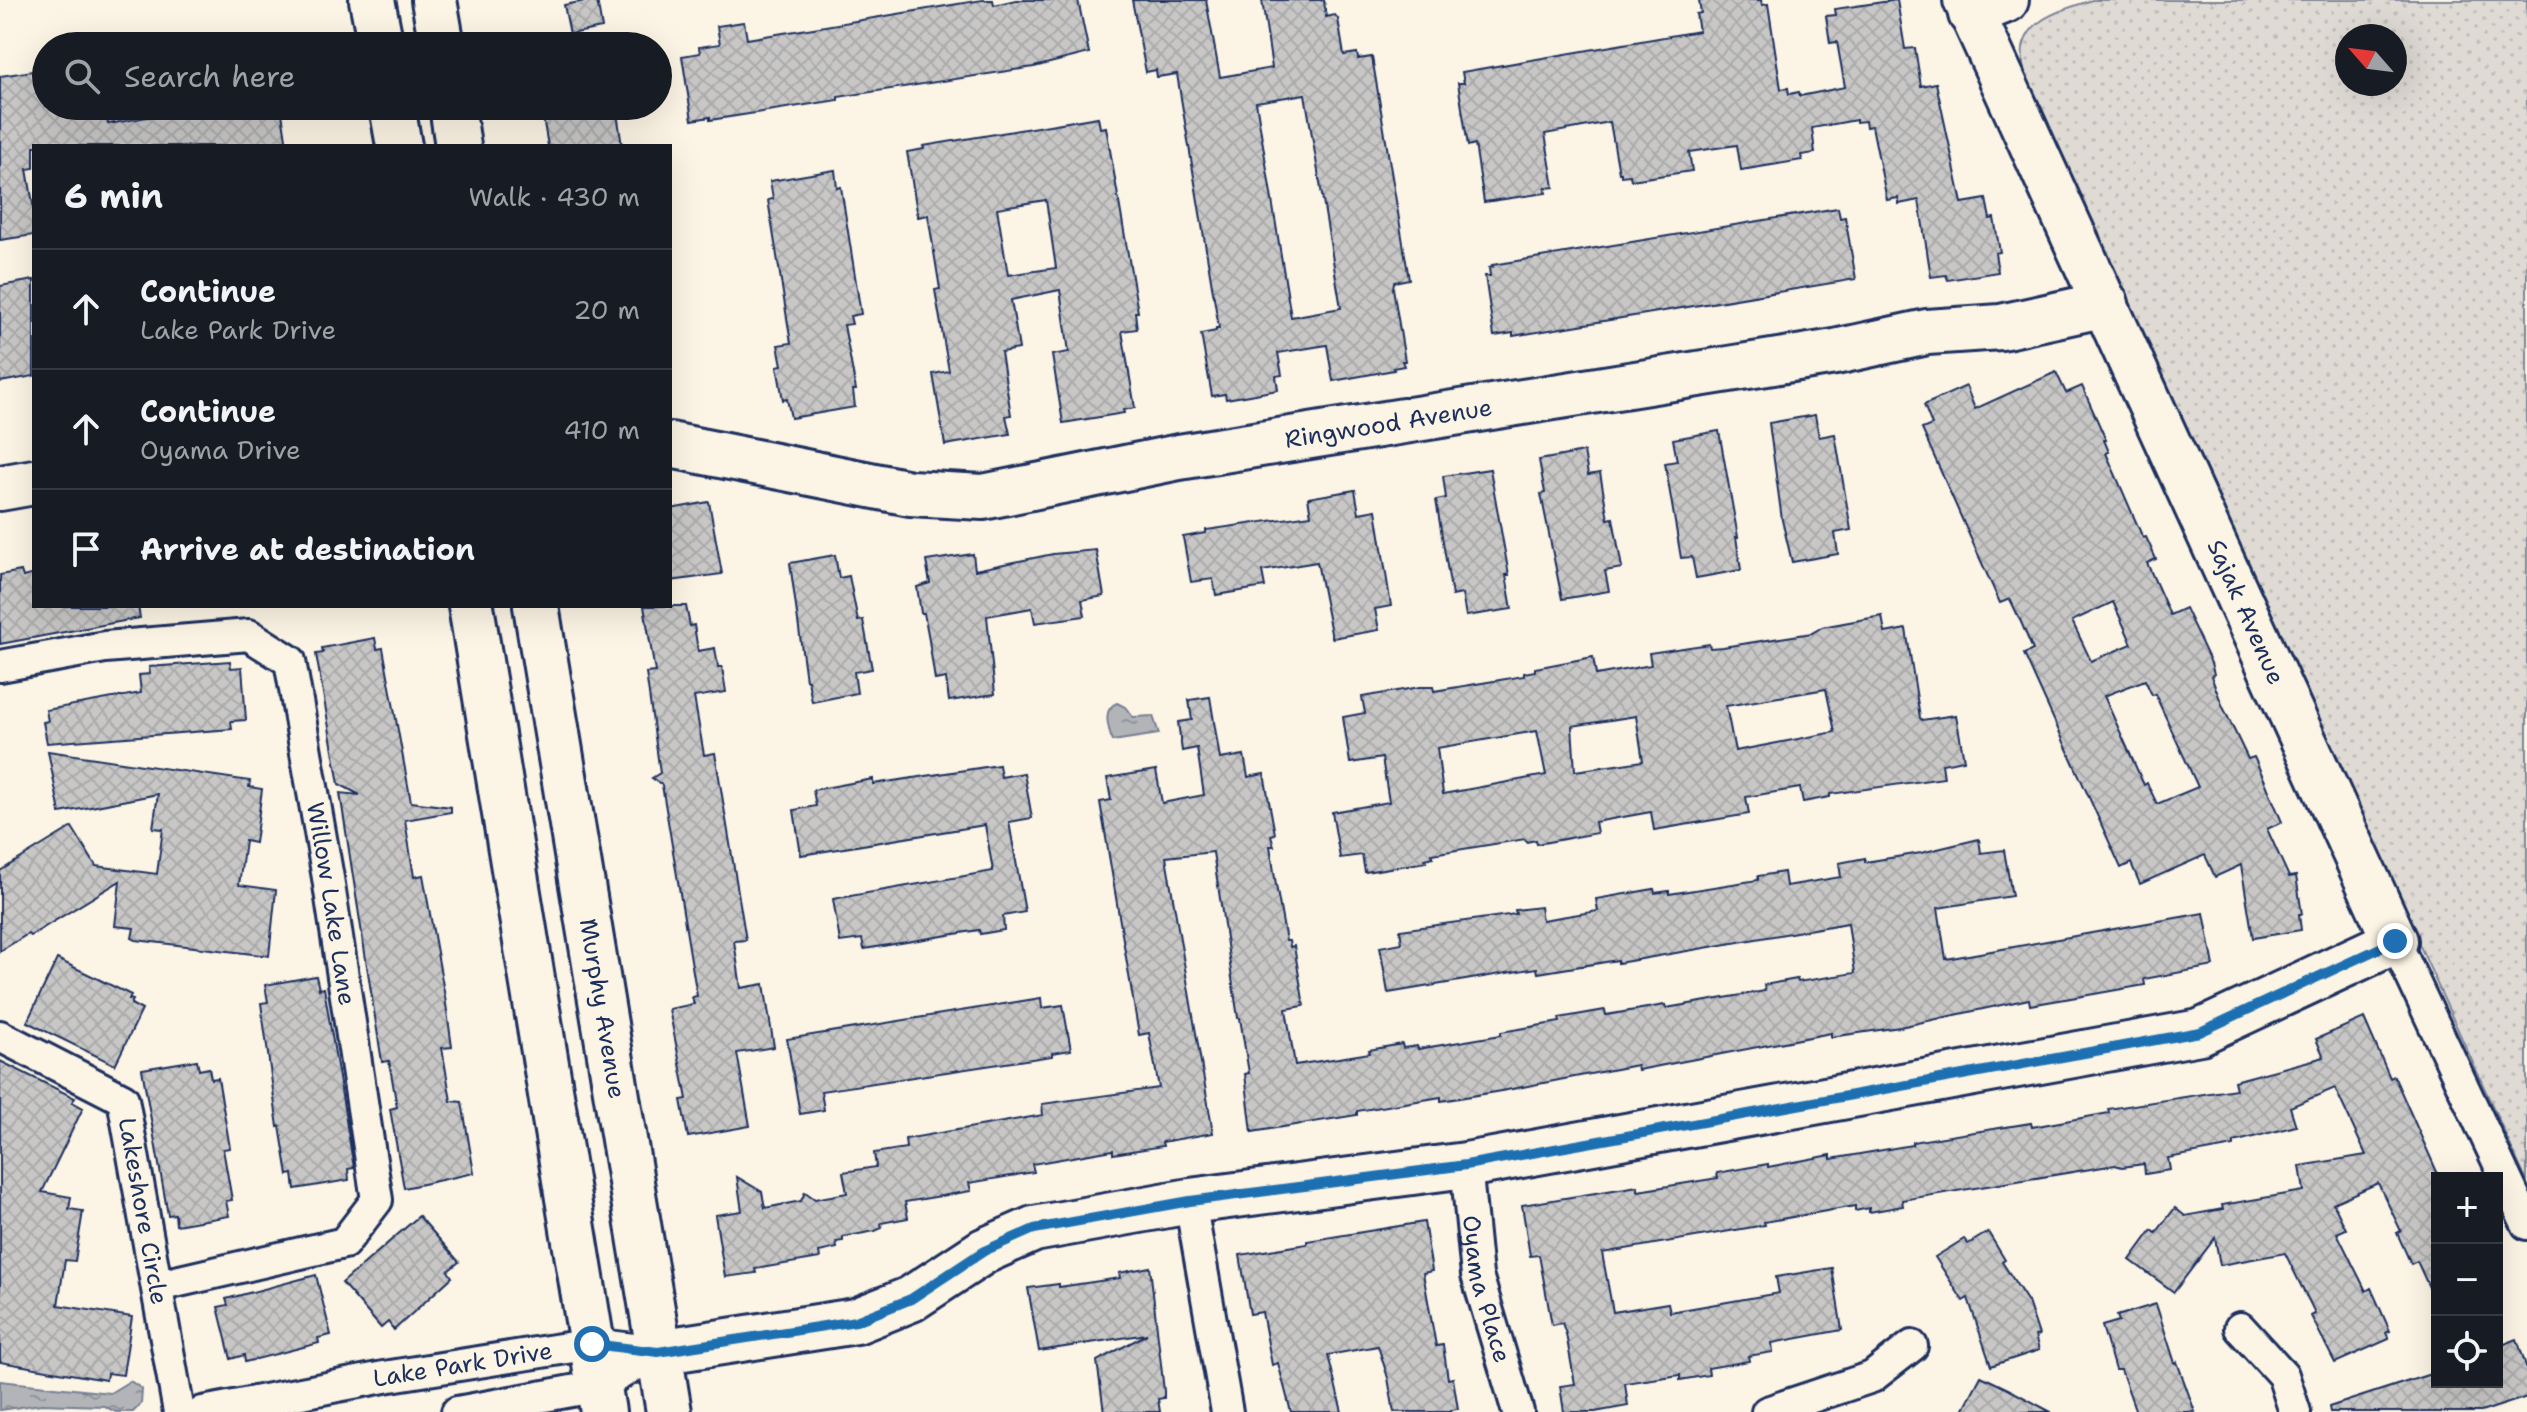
<!DOCTYPE html>
<html lang="en">
<head>
<meta charset="utf-8">
<style>
  :root { --surface:#171b24; --page:#20242c; --text:#f1f3f6; --muted:#9ea1a6; --line:#363941 }
  body { margin:0; font-family:"Shantell Sans",sans-serif; background:var(--page); color:var(--text) }
  .controls { position:absolute; right:24px; bottom:24px; display:grid; overflow:hidden; border-radius:0px; box-shadow:0 8px 32px #0002 }
  .controls button { width:72px; height:72px; display:grid; place-items:center; padding:0; border:0; border-bottom:2px solid var(--line); background:var(--surface); color:var(--text); font:40px sans-serif }
  .compass { position:absolute; left:2335px; top:24px; width:72px; height:72px; border-radius:50%; background:var(--surface); box-shadow:0 8px 32px #0002; rotate:298deg }
  .stop { position:absolute; width:24px; height:24px; margin:-18px; border:6px solid #1f6fb2; border-radius:50%; background:#fff }
  .stop.end { background:#1f6fb2; border-color:#fff; box-shadow:0 2px 8px #0008 }
  .list { margin:0; padding:0; list-style:none }
  h2 { display:flex; justify-content:space-between; align-items:center; height:104px; margin:0; padding:0 32px; font-size:34px }
  h2 small { font-size:26px; font-weight:400; color:var(--muted) }
  .list li { display:grid; grid-template-columns:52px 1fr auto; gap:24px; align-items:center; box-sizing:border-box; height:120px; padding:0 32px; border-top:2px solid var(--line) }
  .list b { display:block; font-size:30px; white-space:nowrap }
  .list p { margin:0; font-size:26px; white-space:nowrap; color:var(--muted) }
  .list em { font-size:26px; font-style:normal; color:var(--muted) }
  .icon { flex:none; width:44px; height:44px; fill:none; stroke:currentColor; stroke-width:2; stroke-linecap:round; stroke-linejoin:round }
  .map { position:relative; flex:none; width:2527px; height:1412px; overflow:hidden }
  .search { position:absolute; background:var(--surface); box-shadow:0 8px 32px #0002; left:32px; top:32px; width:640px; height:88px; display:flex; align-items:center; gap:20px; box-sizing:border-box; padding:0 28px; border-radius:44px; color:var(--muted); font-size:30px }
  .panel { position:absolute; background:var(--surface); box-shadow:0 8px 32px #0002; left:32px; top:144px; width:640px; height:464px; border-radius:0px }
  .map>svg:first-child { display:block }
  .grass { fill:url(#grass-dots); stroke:#7d8599; stroke-width:2; fill-rule:evenodd }
  .water { fill:url(#water-ripples); stroke:#767f94; stroke-width:2 }
  .building { fill:url(#building-cross-hatch); stroke:#1b2f5e; stroke-width:2; fill-rule:evenodd }
  .lines { fill:none; stroke-linecap:round; stroke-linejoin:round }
  .street-casing { stroke:#1b2f5e; stroke-width:36 }
  .secondary-casing { stroke:#1b2f5e; stroke-width:50 }
  .primary-casing { stroke:#1b2f5e; stroke-width:50 }
  .street { stroke:#fcf5e5; stroke-width:30 }
  .secondary { stroke:#fcf5e5; stroke-width:44 }
  .primary { stroke:#fcf5e5; stroke-width:44 }
  .route { stroke:#1f6fb2; stroke-width:10 }
  .labels { text-anchor:middle; dominant-baseline:central; stroke-width:7; stroke-linejoin:round; paint-order:stroke }
  .street-label { font-size:24px; fill:#1b2f5e; stroke:#fcf5e5 }
</style>
</head>
<body>
<div class="map">
<svg width="2527" height="1412" viewBox="0 0 2527 1412">
  <defs>
    <pattern id="grass-dots" width="8" height="8" patternUnits="userSpaceOnUse" patternTransform="scale(2)"><rect width="8" height="8" fill="#dfdbd4"/><path d="M2 2h.1M6 6h.1" fill="none" stroke="#bfbcb8" stroke-width="1.8" stroke-linecap="round"/></pattern>
    <pattern id="water-ripples" width="26" height="14" patternUnits="userSpaceOnUse" patternTransform="scale(2)"><rect width="26" height="14" fill="#b2b4b8"/><path d="M2 4q2-2 4 0t4 0M15 11q2-2 4 0t4 0" fill="none" stroke="#909399"/></pattern>
    <pattern id="building-cross-hatch" width="8" height="8" patternUnits="userSpaceOnUse" patternTransform="scale(2)"><rect width="8" height="8" fill="#c8c7c6"/><path d="M0 0l8 8M0 8l8-8" fill="none" stroke="#ababac"/></pattern>
  </defs>
  <rect width="100%" height="100%" fill="#fcf5e5"/>
  <filter id="ink" filterUnits="userSpaceOnUse"><feTurbulence type="fractalNoise" baseFrequency=".0125" numOctaves="2"/><feDisplacementMap in="SourceGraphic" scale="16" xChannelSelector="R" yChannelSelector="G"/><feConvolveMatrix kernelMatrix="1 2 1 2 8 2 1 2 1" color-interpolation-filters="sRGB"/></filter>
  <g filter="url(#ink)">
    <path class="grass" d="M2092 0H2527V1182L2024 74C2023 66 2022 56 2023 48 2029 16 2067 9 2092 0ZM2347 36H2395V84H2347Z"/>
    <g class="water">
      <path d="M1117 703 1125 707 1133 717 1153 716 1159 734 1112 741C1109 728 1101 709 1117 703Z"/>
      <polygon points="0,1381 110,1393 130,1381 142,1389 141,1404 133,1412 116,1412 104,1406 41,1404 0,1410"/>
    </g>
    <g class="building">
      <polygon points="590,0 597,0 602,28 570,34 564,5"/>
      <polygon points="982,0 993,0 994,5 1016,0 1078,0 1089,53 1034,67 838,97 838,100 710,120 710,117 692,120 682,56 700,53 699,47 720,44 717,26 744,22 747,39"/>
      <path d="M1132 0H1206L1220 77 1272 68 1262 0H1324L1326 17 1335 15 1338 19 1344 55 1357 53 1358 59 1372 57 1409 279 1394 282 1393 288 1405 361H1402L1404 366 1393 368 1394 370 1333 381 1327 345 1278 353 1282 375 1276 376 1278 390 1226 399 1225 394 1212 396 1201 334 1216 331V328H1219L1177 74 1157 77 1156 70 1146 72ZM1305 94 1341 308 1291 317 1256 102Z"/>
      <polygon points="1699,0 1761,0 1762,5 1768,4 1781,89 1788,88 1789,94 1799,92 1800,96 1845,87 1837,42 1830,43 1826,16 1836,15 1835,9 1897,0 1905,49 1915,48 1921,86 1936,83 1962,203 1986,199 1990,219 1994,218 2000,252 1995,253 1998,272 1948,280 1946,275 1931,277 1919,200 1899,204 1898,198 1887,200 1872,126 1866,127 1865,121 1856,122 1856,120 1812,128 1815,153 1801,155 1802,160 1741,170 1737,145 1689,152 1692,171 1631,180 1630,175 1621,176 1621,173 1619,173 1610,122 1545,134 1554,187 1545,188 1546,193 1484,202 1475,144 1468,146 1458,83 1464,83 1462,72 1699,31 1696,14 1701,13"/>
      <polygon points="46,69 46,106 105,106 108,124 175,112 174,106 281,106 287,146 34,146 34,168 27,169 34,210 34,235 0,240 0,76"/>
      <polygon points="541,106 616,106 622,146 548,146"/>
      <path d="M1098 117 1100 128 1106 127 1138 312H1135L1137 329 1122 331 1135 408 1123 410 1124 413 1063 423 1052 355 1069 352 1060 290 1011 300 1019 349 1001 352 1011 415 1006 416 1010 434 945 445 933 374 949 371 935 290 940 289 928 215 918 217 907 152 924 149 923 146ZM1046 200 1056 268 1008 275 997 208Z"/>
      <polygon points="835,170 837,188 841,187 861,314 850,316 852,324 844,325 856,390 853,390 855,407 791,418 787,399 783,400 777,366 782,365 778,345 791,343 768,200 773,199 770,181"/>
      <polygon points="1838,208 1840,218 1845,217 1856,279 1513,336 1513,333 1494,336 1485,276 1490,276 1489,268 1493,267 1492,265"/>
      <polygon points="34,280 34,376 0,382 0,286"/>
      <path d="M2056 372 2066 393 2082 386 2106 440H2104L2109 452 2106 453 2143 538 2146 537 2156 559 2147 563 2170 615 2185 608 2211 663 2214 674 2211 676 2223 707 2248 759 2254 757 2264 779 2282 822 2267 829 2289 877 2296 876 2302 914H2299L2301 930 2253 938 2241 865 2215 877 2205 855 2140 884 2131 863 2121 868 2024 654 2033 650 2021 622 2010 599 2000 603 1962 519 1922 429 1932 425 1924 405 1966 386 1975 409ZM2113 602 2132 644 2091 661 2072 621ZM2145 680 2152 695 2155 694 2198 787 2157 804 2147 783 2144 785 2104 696Z"/>
      <polygon points="1815,415 1819,437 1835,434 1851,530 1835,533 1838,554 1792,562 1782,520 1769,423"/>
      <polygon points="1719,431 1738,537 1736,537 1741,570 1696,578 1692,557 1681,558 1665,463 1677,461 1673,439"/>
      <polygon points="1584,452 1588,475 1600,473 1608,519 1613,518 1622,568 1605,571 1609,591 1562,599 1541,494 1545,493 1539,460"/>
      <polygon points="1490,469 1509,575 1506,575 1512,609 1466,616 1462,594 1452,596 1436,500 1446,498 1443,476"/>
      <polygon points="1355,490 1359,513 1376,510 1391,606 1375,609 1379,630 1332,638 1317,562 1262,571 1265,587 1216,595 1213,579 1191,582 1183,537 1206,533 1206,530 1311,515 1308,498"/>
      <polygon points="709,502 722,574 670,581 670,509"/>
      <polygon points="1096,550 1104,596 1082,600 1085,616 1035,623 1032,608 987,616 995,694 949,701 946,678 935,680 928,634 924,613 921,613 917,587 930,583 926,561 973,554 975,570 1053,554"/>
      <polygon points="835,555 839,578 849,576 858,621 863,620 872,669 854,672 857,693 812,702 808,680 806,680 790,563"/>
      <polygon points="21,571 23,577 34,574 34,606 138,606 140,618 0,644 0,575"/>
      <polygon points="644,606 686,606 690,626 694,625 698,651 715,648 718,667 722,667 726,692 694,697 704,755 715,753 746,940 734,941 741,988 764,984 774,1047 737,1053 750,1126 688,1137 681,1100 687,1099 669,1009 694,1004 692,997 697,996 662,785 652,778 660,773 646,673 655,672"/>
      <path d="M1882 616 1885 633 1906 629 1920 718 1922 720 1956 715 1964 760 1942 764 1944 778 1830 794V797L1803 802 1800 788 1746 797 1749 814 1654 830 1651 812 1595 822 1597 833 1537 844 1536 840 1526 842 1525 839 1432 854 1433 857 1425 859 1426 862 1365 872 1362 855 1340 858 1332 812 1389 802 1382 758 1350 763 1343 717 1365 713 1362 697 1420 687H1433L1434 691 1524 676V673L1535 671V668L1593 657 1596 675 1651 665 1649 653 1709 644 1710 648 1723 647 1812 633 1822 627ZM1826 689 1835 732 1735 751 1726 706ZM1636 716 1643 761 1575 771 1572 726ZM1537 731 1546 775 1443 794 1437 748Z"/>
      <polygon points="375,638 377,649 383,648 411,802 451,807 451,812 405,820 414,877 423,875 445,997 452,1047 442,1048 451,1101 462,1102 474,1173 404,1188 390,1109 397,1107 389,1061 382,1062 340,793 360,795 339,784 316,654 323,653 322,648"/>
      <polygon points="230,661 231,668 242,667 246,720 231,721 232,729 47,743 43,722 48,721 46,710 141,693 139,675 150,674 149,667"/>
      <polygon points="1210,697 1220,759 1244,755 1248,777 1264,774 1275,834 1271,835 1274,846 1270,846 1276,885 1286,941 1289,941 1290,947 1294,946 1304,1006 1286,1009 1295,1065 1370,1053 1369,1050 1402,1044 1403,1048 1417,1046 1418,1049 1501,1035 1501,1032 1560,1022 1559,1018 1605,1010 1606,1015 1665,1005 1666,1008 1765,991 1764,985 1797,979 1798,982 1855,973 1848,923 1618,963 1618,960 1538,973 1537,968 1388,993 1380,947 1402,943 1400,930 1516,914 1515,910 1540,907 1542,920 1598,911 1596,899 1654,889 1655,893 1669,891 1669,894 1758,880 1758,876 1784,872 1786,886 1841,877 1839,863 1865,858 1865,862 1921,853 1979,839 1981,853 2004,850 2012,896 1938,908 1946,959 2204,913 2214,966 2144,979 2145,985 2094,994 2030,1005 2029,999 1900,1027 1831,1037 1831,1033 1638,1070 1637,1065 1507,1090 1441,1101 1441,1097 1357,1111 1357,1115 1252,1132 1245,1074 1249,1073 1240,1018 1238,1018 1213,852 1166,857 1213,1133 1162,1142 1163,1146 1113,1154 1113,1150 1032,1164 1034,1172 969,1183 971,1191 905,1202 908,1218 881,1223 882,1228 875,1231 843,1237 843,1241 836,1242 837,1248 819,1252 820,1258 755,1269 756,1273 725,1277 715,1215 742,1211 737,1177 762,1192 765,1208 801,1201 805,1192 815,1199 847,1193 843,1172 876,1167 874,1153 906,1148 905,1139 1043,1115 1042,1104 1159,1088 1149,1033 1139,1035 1100,802 1111,800 1107,778 1156,770 1162,803 1204,795 1197,748 1182,751 1178,722 1192,720 1189,700"/>
      <polygon points="48,751 250,781 249,787 262,789 255,843 245,841 239,885 276,890 269,956 136,940 132,938 134,928 115,926 120,881 30,936 28,934 0,951 0,871 72,827 96,866 157,874 163,829 153,828 158,794 60,813"/>
      <polygon points="999,765 1001,777 1024,773 1032,818 1009,822 1025,912 1003,916 1004,930 980,934 979,930 864,949 862,939 840,942 833,899 993,871 985,825 801,855 794,810 816,806 813,790 873,779 873,784"/>
      <polygon points="57,959 131,995 129,999 133,1000 131,1004 142,1010 115,1065 27,1022"/>
      <polygon points="316,976 319,989 324,988 354,1168 348,1169 349,1180 295,1189 293,1174 288,1175 280,1126 278,1127 261,1003 268,1002 265,985"/>
      <polygon points="1041,998 1042,1008 1063,1005 1071,1050 1052,1053 1052,1056 821,1091 824,1110 800,1114 787,1039"/>
      <polygon points="2364,1018 2390,1078 2394,1076 2437,1172 2437,1305 2417,1261 2411,1264 2397,1233 2401,1231 2378,1183 2333,1203 2346,1229 2337,1233 2366,1291 2371,1288 2390,1331 2386,1333 2389,1339 2335,1363 2311,1316 2315,1314 2285,1253 2220,1265 2215,1238 2174,1292 2130,1260 2152,1230 2156,1233 2175,1208 2185,1216 2223,1209 2222,1205 2304,1191 2300,1166 2366,1155 2335,1088 2290,1107 2296,1126 2234,1142 2234,1146 2168,1158 2170,1170 2145,1174 2144,1164 2122,1167 2115,1165 1902,1200 1903,1206 1869,1212 1869,1208 1855,1211 1855,1206 1764,1222 1765,1225 1602,1253 1613,1312 1668,1303 1670,1312 1779,1293 1776,1277 1832,1268 1842,1330 1772,1343 1773,1352 1748,1356 1749,1361 1708,1368 1709,1375 1680,1380 1680,1375 1625,1383 1628,1406 1595,1412 1564,1412 1560,1386 1575,1384 1566,1334 1562,1323 1552,1325 1539,1255 1530,1256 1522,1205 1638,1186 1638,1191 1718,1178 1717,1173 1768,1164 1768,1167 1831,1155 1831,1159 1912,1145 1912,1142 2031,1123 2032,1127 2109,1113 2108,1109 2236,1089 2234,1081 2324,1057 2316,1039"/>
      <polygon points="197,1060 199,1070 209,1068 211,1079 218,1078 230,1148 223,1149 232,1200 226,1201 229,1216 176,1225 175,1214 168,1215 142,1069"/>
      <polygon points="0,1061 75,1098 72,1102 83,1108 42,1192 71,1197 69,1209 83,1211 75,1261 65,1260 58,1305 132,1317 123,1375 107,1373 106,1380 0,1362"/>
      <polygon points="419,1216 459,1262 448,1271 452,1277 394,1330 388,1322 381,1328 342,1283"/>
      <polygon points="1424,1222 1432,1271 1423,1273 1436,1346 1443,1345 1448,1379 1453,1378 1458,1409 1451,1410 1451,1412 1394,1412 1388,1378 1378,1346 1328,1355 1342,1412 1291,1412 1278,1363 1272,1365 1262,1312 1250,1314 1240,1255 1307,1244 1307,1241"/>
      <polygon points="1988,1232 2005,1260 2002,1262 2028,1302 2039,1335 2035,1336 2039,1350 1991,1366 1968,1298 1963,1301 1935,1257 1964,1239 1968,1244"/>
      <polygon points="1150,1267 1164,1391 1164,1398 1158,1399 1160,1412 1104,1412 1097,1361 1147,1334 1039,1351 1028,1288 1059,1284 1059,1287 1120,1278 1119,1273"/>
      <polygon points="316,1275 331,1335 318,1338 319,1343 245,1362 244,1355 231,1359 218,1307 228,1305 226,1299"/>
      <polygon points="2156,1304 2175,1363 2177,1362 2195,1412 2136,1412 2121,1370 2115,1370 2102,1326 2119,1321 2117,1316"/>
      <polygon points="2517,1339 2527,1369 2527,1397 2481,1412 2330,1412 2329,1407 2437,1372 2437,1382 2497,1382 2497,1347"/>
      <polygon points="1981,1376 2008,1389 2051,1412 1962,1412"/>
    </g>
    <g class="lines">
      <defs>
        <g id="street">
          <path id="s1" d="M0 666 105 647 249 635 290 661 328 878 377 1200 344 1243 158 1286"/>
          <polyline points="2395,941 2527,1224"/>
          <path id="s2" d="M0 1036 123 1099 179 1412"/>
          <path id="s3" d="M1466 1165 1477 1275 1518 1412"/>
          <polyline points="1190,1201 1227,1412"/>
          <polyline points="2240,1328 2283,1375 2295,1412"/>
          <path id="s4" d="M203 1412 384 1377 592 1344 658 1352"/>
          <polyline points="457,1412 599,1386 658,1352"/>
          <polyline points="1767,1412 1872,1377 1912,1346"/>
        </g>
        <g id="secondary">
          <polyline points="1971,14 2006,0"/>
          <path id="s5" d="M670 445 910 493 983 497 1179 457 1835 352 1927 332 2001 327 2106 304"/>
          <polyline points="0,488 34,482"/>
          <polyline points="658,1352 856,1321 911,1299 984,1251 1034,1229 1190,1201 1466,1165 2200,1032 2395,941 1966,0"/>
        </g>
        <g id="primary">
          <polyline points="372,0 381,46"/>
          <polyline points="434,0 442,46"/>
          <polyline points="392,106 399,146"/>
          <polyline points="452,106 458,146"/>
          <polyline points="471,606 603,1412"/>
          <path id="s6" d="M536 606 669 1412"/>
        </g>
      </defs>
      <use href="#street" class="street-casing"/>
      <use href="#secondary" class="secondary-casing"/>
      <use href="#primary" class="primary-casing"/>
      <use href="#street" class="street"/>
      <use href="#secondary" class="secondary"/>
      <use href="#primary" class="primary"/>
    </g>
  </g>
  <g class="lines" filter="url(#ink)">
    <polyline class="route" points="592,1344 658,1352 856,1321 911,1299 984,1251 1034,1229 1190,1201 1466,1165 2200,1032 2395,941"/>
  </g>
  <g class="labels">
    <g class="street-label">
      <text stroke="none"><textPath href="#s5" startOffset="730">Ringwood Avenue</textPath></text>
      <text transform="translate(2246 612) rotate(66)">Sajak Avenue</text>
      <text stroke="none"><textPath href="#s1" startOffset="546">Willow Lake Lane</textPath></text>
      <text stroke="none"><textPath href="#s6" startOffset="408">Murphy Avenue</textPath></text>
      <text stroke="none"><textPath href="#s2" startOffset="252">Lakeshore Circle</textPath></text>
      <text stroke="none"><textPath href="#s3" startOffset="126">Oyama Place</textPath></text>
      <text stroke="none"><textPath href="#s4" startOffset="264">Lake Park Drive</textPath></text>
    </g>
  </g>
</svg>
<div class="controls">
<button>+</button>
<button>−</button>
<button><svg class="icon" aria-label="locate" viewBox="0 0 24 24"><circle cx="12" cy="12" r="6"/><path d="M12 2v4M12 18v4M2 12h4M18 12h4"/></svg></button>
</div>
<svg class="compass" viewBox="-18 -18 36 36"><path d="M0-13l5 13h-10z" fill="#e53935"/><path d="M0 13l5-13h-10z" fill="#9ea1a6"/></svg>
<div class="stop" style="left:592px;top:1344px"></div>
<div class="stop end" style="left:2395px;top:941px"></div>
<div class="search"><svg class="icon" aria-label="search" viewBox="0 0 24 24"><circle cx="10" cy="10" r="6"/><path d="M15 15l6 6"/></svg>Search here</div>
<section class="panel">
<h2>6 min<small>Walk · 430 m</small></h2>
<ul class="list">
<li><svg class="icon" aria-label="ahead" viewBox="0 0 24 24"><path d="M12 20V5M6 11l6-6 6 6"/></svg><div><b>Continue</b><p>Lake Park Drive</p></div><em>20 m</em></li>
<li><svg class="icon" aria-label="ahead" viewBox="0 0 24 24"><path d="M12 20V5M6 11l6-6 6 6"/></svg><div><b>Continue</b><p>Oyama Drive</p></div><em>410 m</em></li>
<li><svg class="icon" aria-label="arrive" viewBox="0 0 24 24"><path d="M6 21V4h12l-3 4 3 4H6"/></svg><div><b>Arrive at destination</b></div></li>
</ul>
</section>
</div>
</body>
</html>
